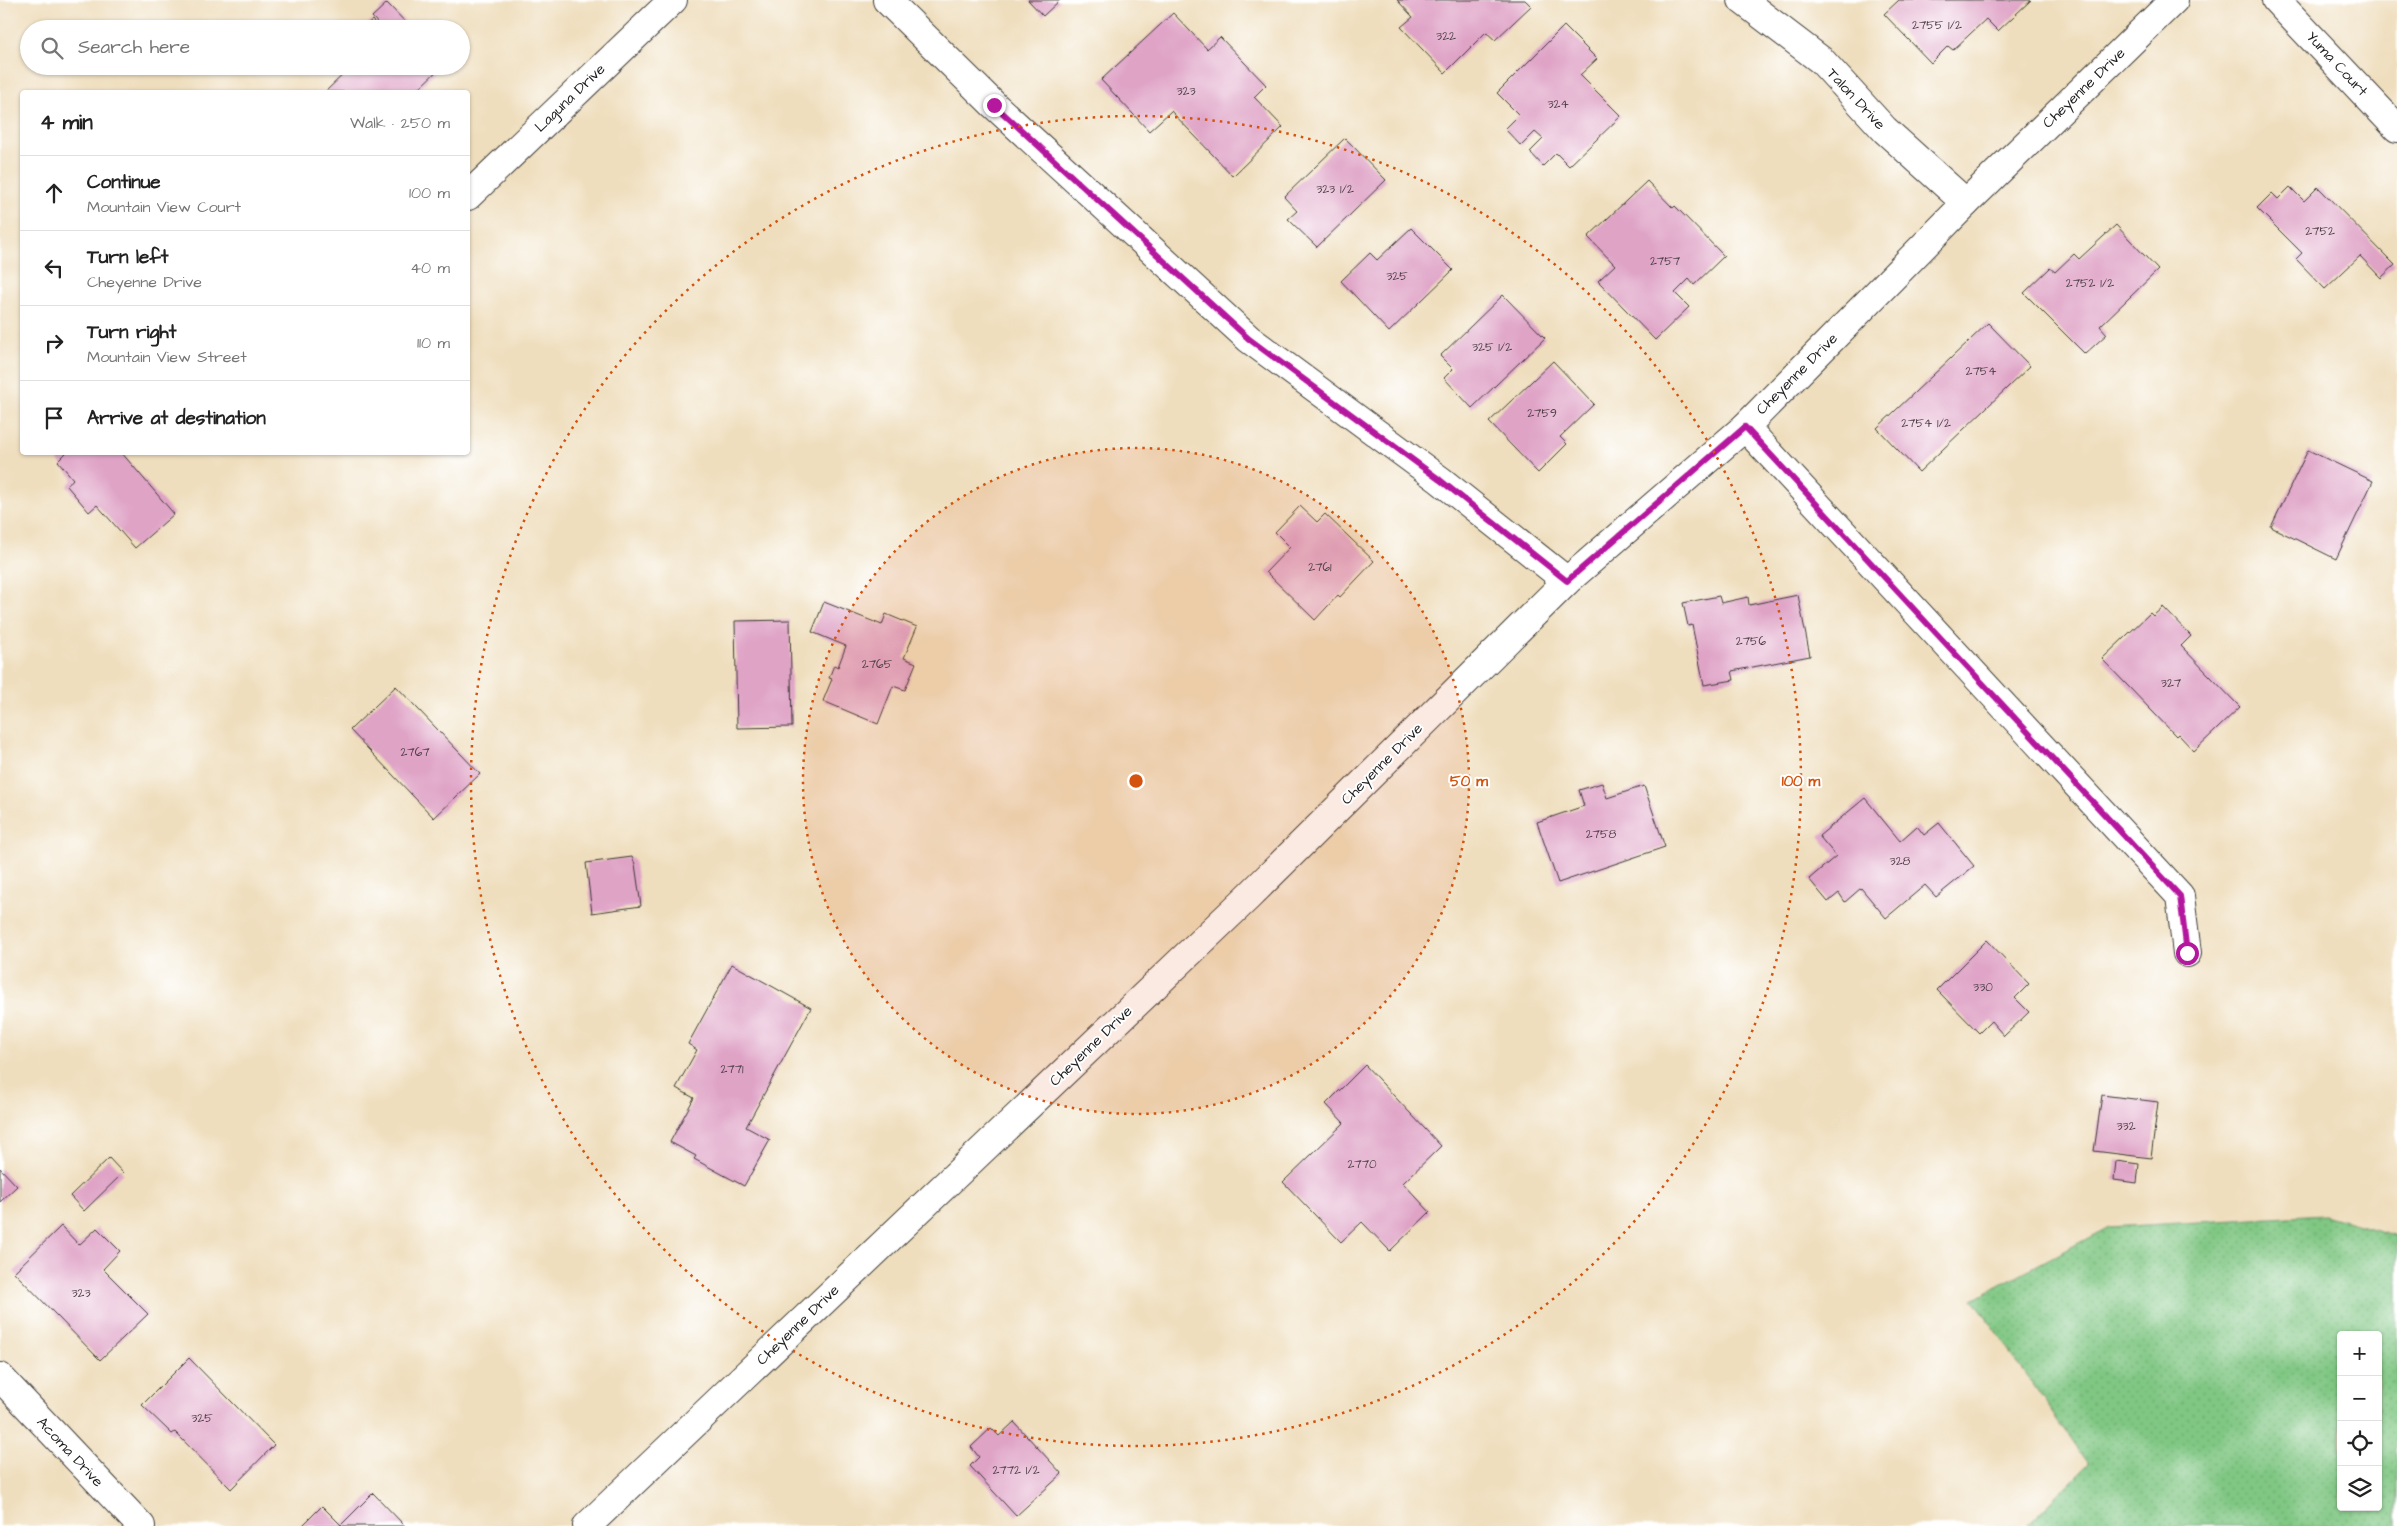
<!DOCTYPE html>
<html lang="en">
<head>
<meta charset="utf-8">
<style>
  :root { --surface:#fff; --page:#f6f6f6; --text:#222; --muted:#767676; --line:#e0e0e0 }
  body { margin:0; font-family:"Architects Daughter",sans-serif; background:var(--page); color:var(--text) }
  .controls { position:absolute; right:15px; bottom:15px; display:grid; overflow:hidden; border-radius:5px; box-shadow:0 1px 4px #0004 }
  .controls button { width:45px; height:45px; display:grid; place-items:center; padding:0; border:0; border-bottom:1px solid var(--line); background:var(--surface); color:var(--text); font:25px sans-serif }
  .stop { position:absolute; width:15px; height:15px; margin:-11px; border:4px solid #b5179e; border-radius:50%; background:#fff }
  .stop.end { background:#b5179e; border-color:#fff; box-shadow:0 1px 5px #0008 }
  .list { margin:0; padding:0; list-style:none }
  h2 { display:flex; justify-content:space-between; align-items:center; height:65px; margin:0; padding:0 20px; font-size:21px }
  h2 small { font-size:16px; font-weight:400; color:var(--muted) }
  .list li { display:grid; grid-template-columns:32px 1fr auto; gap:15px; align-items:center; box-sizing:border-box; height:75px; padding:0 20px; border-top:1px solid var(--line) }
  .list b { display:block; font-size:19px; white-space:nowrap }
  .list p { margin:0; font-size:16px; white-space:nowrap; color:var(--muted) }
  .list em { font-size:16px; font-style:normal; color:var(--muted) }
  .icon { flex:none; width:28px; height:28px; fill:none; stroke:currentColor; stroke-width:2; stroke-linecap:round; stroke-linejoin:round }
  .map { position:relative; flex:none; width:2397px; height:1526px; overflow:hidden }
  .search { position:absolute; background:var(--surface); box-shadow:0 1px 4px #0004; left:20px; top:20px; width:450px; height:55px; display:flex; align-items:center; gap:12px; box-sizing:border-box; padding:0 18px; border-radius:28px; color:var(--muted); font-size:19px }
  .panel { position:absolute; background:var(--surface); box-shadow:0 1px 4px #0004; left:20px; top:90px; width:450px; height:365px; border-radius:5px }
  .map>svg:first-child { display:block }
  .grass { fill:url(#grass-dots); stroke:#4e7250; fill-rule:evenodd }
  .building { fill:#dfa3c6 }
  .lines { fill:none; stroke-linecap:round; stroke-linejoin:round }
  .minor-casing { stroke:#3c3934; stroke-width:30 }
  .minor { stroke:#fff; stroke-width:28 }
  .route { stroke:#b5179e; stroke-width:6 }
  .ring { fill:none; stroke:#d4530e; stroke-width:2.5; stroke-dasharray:2.5 5 }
  .labels { text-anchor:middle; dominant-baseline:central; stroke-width:4; stroke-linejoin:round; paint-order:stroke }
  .number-label { font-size:12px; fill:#4d3e46 }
  .street-label { font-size:15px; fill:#1c1c1c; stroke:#fff }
  .centre { fill:#d4530e; stroke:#fff; stroke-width:2.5 }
  .ring-label { font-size:15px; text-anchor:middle; font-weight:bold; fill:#d4530e; stroke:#fff; stroke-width:4; stroke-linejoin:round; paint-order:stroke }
</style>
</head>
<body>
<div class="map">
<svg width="2397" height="1526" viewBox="0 0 2397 1526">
  <defs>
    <pattern id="grass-dots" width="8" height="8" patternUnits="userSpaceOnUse" patternTransform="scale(1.25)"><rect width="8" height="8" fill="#80c783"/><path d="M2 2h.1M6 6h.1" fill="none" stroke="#6eaa71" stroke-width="1.8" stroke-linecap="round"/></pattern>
  </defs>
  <rect width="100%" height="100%" fill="#fff"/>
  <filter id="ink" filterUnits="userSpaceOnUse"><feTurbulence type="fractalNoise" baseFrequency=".02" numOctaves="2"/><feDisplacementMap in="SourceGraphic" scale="10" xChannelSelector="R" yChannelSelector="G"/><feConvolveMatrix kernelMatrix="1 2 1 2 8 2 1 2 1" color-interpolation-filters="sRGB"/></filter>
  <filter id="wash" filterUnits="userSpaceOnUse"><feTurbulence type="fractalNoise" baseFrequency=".0096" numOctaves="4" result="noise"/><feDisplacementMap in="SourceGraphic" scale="20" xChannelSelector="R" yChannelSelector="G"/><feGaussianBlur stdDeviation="1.12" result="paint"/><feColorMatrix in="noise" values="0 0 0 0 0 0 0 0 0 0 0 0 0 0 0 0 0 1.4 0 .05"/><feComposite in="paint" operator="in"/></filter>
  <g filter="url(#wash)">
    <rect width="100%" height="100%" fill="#efdebd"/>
    <path class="grass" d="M2325 1215 2397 1236V1526H2027L2089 1464 1973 1299 2109 1227ZM2341 1335H2378V1507H2341Z"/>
    <g id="blocks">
      <g class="building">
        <polygon points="1028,0 1060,0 1043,16"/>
        <polygon points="1397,0 1525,0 1531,6 1495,40 1486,32 1445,73 1401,27 1413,17"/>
        <polygon points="1899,0 2031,0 1998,31 1986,19 1953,50 1948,46 1931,63 1884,14"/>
        <polygon points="387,3 412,29 383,29 372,17"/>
        <polygon points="1173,13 1207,49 1220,37 1266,85 1254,97 1283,127 1233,176 1171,111 1149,131 1101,80"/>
        <polygon points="372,20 380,29 362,29"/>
        <polygon points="1564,26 1597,59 1580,75 1621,116 1569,166 1556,153 1543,166 1530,152 1543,139 1535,132 1521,146 1505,129 1519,115 1497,93"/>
        <polygon points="352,66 442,66 415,92 325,92"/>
        <polygon points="1345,138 1386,180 1317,247 1288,219 1297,211 1284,197"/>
        <polygon points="1647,181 1673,208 1675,206 1724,256 1694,285 1689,279 1675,293 1689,307 1655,340 1598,281 1615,265 1588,237"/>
        <polygon points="2290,187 2304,201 2318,187 2395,265 2381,278 2360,256 2325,289 2296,259 2302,253 2257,208 2272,193 2278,199"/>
        <polygon points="2116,225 2158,270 2100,326 2107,334 2085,354 2024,293 2050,268 2055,272 2074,254 2079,259"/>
        <polygon points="1411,228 1453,270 1389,332 1341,281 1370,253 1377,260"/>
        <polygon points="1503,295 1545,338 1472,408 1444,378 1453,369 1440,356"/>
        <polygon points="1988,323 2030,366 1919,472 1877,428"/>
        <polygon points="1553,361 1594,404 1560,437 1567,444 1538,473 1489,422"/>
        <polygon points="2308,450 2373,481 2336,559 2271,527"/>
        <polygon points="67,452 121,452 174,514 135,548 97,505 89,512 67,486 73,479 58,461"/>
        <polygon points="1300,506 1317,522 1325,514 1374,561 1340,597 1338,595 1315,620 1266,572 1290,547 1275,532"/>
        <polygon points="1798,595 1810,656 1732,671 1734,680 1704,685 1692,625 1688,626 1683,603 1719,596 1721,603 1748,597 1749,605"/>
        <polygon points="824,602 882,625 886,614 917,627 904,658 916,663 905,690 893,686 878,724 823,701 832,679 829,678 834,665 838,667 846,646 812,632"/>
        <polygon points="2163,607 2191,636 2181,646 2240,707 2194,751 2178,734 2176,736 2102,659 2150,613 2153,616"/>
        <polygon points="790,620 792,727 737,728 735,621"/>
        <polygon points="396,686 480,774 434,818 350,730"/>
        <polygon points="1602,783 1607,798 1644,786 1665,847 1558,883 1537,822 1584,806 1579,790"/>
        <polygon points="1865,798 1900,841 1917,826 1924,835 1939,823 1974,866 1936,897 1925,885 1886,918 1861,888 1845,902 1839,893 1828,902 1809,879 1836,856 1819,836"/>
        <polygon points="632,857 635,864 641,906 592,913 586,863"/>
        <polygon points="1987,940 2029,984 2015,998 2029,1012 2004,1036 1991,1021 1979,1033 1937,990"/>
        <polygon points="732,964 811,1008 746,1127 770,1140 744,1186 694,1159 696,1156 670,1142 694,1098 676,1088 697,1050 688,1044"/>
        <polygon points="1365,1065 1441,1146 1403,1183 1430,1212 1390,1251 1362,1222 1341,1242 1283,1182 1344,1123 1326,1104"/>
        <polygon points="2102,1095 2158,1102 2151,1158 2094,1151"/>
        <polygon points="109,1158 123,1173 84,1211 70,1196"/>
        <polygon points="2116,1161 2139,1164 2137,1183 2114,1180"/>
        <polygon points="0,1168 17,1186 0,1202"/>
        <polygon points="61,1226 79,1245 97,1228 120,1251 103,1269 148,1314 100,1360 14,1272"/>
        <polygon points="189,1358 274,1445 231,1489 175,1432 172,1434 142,1405"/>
        <polygon points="1014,1422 1062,1474 1016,1516 970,1466 979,1457 971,1447 991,1428 999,1436"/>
        <polygon points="373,1493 405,1526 302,1526 322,1506 341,1525"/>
      </g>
    </g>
  </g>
  <g filter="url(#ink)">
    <use href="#blocks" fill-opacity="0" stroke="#3c3934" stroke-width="1"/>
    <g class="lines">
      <defs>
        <g id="minor">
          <polyline points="887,0 994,105 1249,339 1440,480 1567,581"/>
          <polyline points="1742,0 1822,61 1885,130 1966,203"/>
          <polyline points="2276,0 2397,128"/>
          <polyline points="468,196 673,0"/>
          <polyline points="1745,427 2180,896 2187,953"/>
          <polyline points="0,1377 141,1526"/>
          <polyline points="587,1526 1248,897 1567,581 1745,427 1966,203 2174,0"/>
        </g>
      </defs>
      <use href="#minor" class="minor-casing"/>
      <use href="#minor" class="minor"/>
    </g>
  </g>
  <g class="lines" filter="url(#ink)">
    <polyline class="route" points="994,105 1249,339 1440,480 1567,581 1745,427 2180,896 2187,953"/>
  </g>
  <circle cx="1136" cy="781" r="333" fill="#d4530e" fill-opacity=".12"/>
  <g class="ring">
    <circle cx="1136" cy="781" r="333"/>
    <circle cx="1136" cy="781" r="665"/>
  </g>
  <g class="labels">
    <g class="number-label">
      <text x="1937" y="25">2755 1/2</text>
      <text x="1446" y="36">322</text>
      <text x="1186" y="91">323</text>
      <text x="1558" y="104">324</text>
      <text x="1335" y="189">323 1/2</text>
      <text x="2320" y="231">2752</text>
      <text x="1665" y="261">2757</text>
      <text x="1397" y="276">325</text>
      <text x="2090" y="283">2752 1/2</text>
      <text x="1492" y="347">325 1/2</text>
      <text x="1981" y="371">2754</text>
      <text x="1542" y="413">2759</text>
      <text x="1926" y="423">2754 1/2</text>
      <text x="1320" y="567">2761</text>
      <text x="1751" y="641">2756</text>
      <text x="877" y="664">2765</text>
      <text x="2171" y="683">327</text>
      <text x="415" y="752">2767</text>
      <text x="1601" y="834">2758</text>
      <text x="1900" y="861">328</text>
      <text x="1983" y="987">330</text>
      <text x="732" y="1069">2771</text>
      <text x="2126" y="1126">332</text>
      <text x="1362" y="1164">2770</text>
      <text x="81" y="1293">323</text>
      <text x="202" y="1418">325</text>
      <text x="1016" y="1470">2772 1/2</text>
    </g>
    <g class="street-label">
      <text transform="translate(2337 64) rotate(47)">Yuma Court</text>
      <text transform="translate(2084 88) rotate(-44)">Cheyenne Drive</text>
      <text transform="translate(570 98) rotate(-44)">Laguna Drive</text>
      <text transform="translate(1856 99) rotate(47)">Talon Drive</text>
      <text transform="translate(1797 374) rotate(-45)">Cheyenne Drive</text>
      <text transform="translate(1382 764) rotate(-45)">Cheyenne Drive</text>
      <text transform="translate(1091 1046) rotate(-44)">Cheyenne Drive</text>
      <text transform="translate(798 1325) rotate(-44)">Cheyenne Drive</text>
      <text transform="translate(70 1452) rotate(47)">Acoma Drive</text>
    </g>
  </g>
  <circle cx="1136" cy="781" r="8" class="centre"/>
  <g class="ring-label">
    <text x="1469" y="786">50 m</text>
    <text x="1801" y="786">100 m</text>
  </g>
</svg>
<div class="controls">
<button>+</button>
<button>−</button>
<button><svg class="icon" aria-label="locate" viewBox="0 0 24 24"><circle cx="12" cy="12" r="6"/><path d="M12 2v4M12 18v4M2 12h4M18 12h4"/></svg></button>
<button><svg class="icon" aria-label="layers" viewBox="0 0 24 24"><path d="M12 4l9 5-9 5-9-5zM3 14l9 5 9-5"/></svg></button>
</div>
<div class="stop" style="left:2187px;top:953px"></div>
<div class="stop end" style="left:994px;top:105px"></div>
<div class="search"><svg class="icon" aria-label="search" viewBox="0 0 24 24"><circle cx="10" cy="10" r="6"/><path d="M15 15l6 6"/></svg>Search here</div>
<section class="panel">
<h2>4 min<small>Walk · 250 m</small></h2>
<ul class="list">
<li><svg class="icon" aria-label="ahead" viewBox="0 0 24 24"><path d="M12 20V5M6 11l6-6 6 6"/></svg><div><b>Continue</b><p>Mountain View Court</p></div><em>100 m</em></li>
<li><svg class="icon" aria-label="left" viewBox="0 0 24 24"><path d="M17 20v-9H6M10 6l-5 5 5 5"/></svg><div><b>Turn left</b><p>Cheyenne Drive</p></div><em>40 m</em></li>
<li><svg class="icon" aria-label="right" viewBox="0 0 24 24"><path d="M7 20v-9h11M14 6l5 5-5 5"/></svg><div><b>Turn right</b><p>Mountain View Street</p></div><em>110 m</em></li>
<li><svg class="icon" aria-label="arrive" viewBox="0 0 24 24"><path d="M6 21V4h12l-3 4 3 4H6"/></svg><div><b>Arrive at destination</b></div></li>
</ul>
</section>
</div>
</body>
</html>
